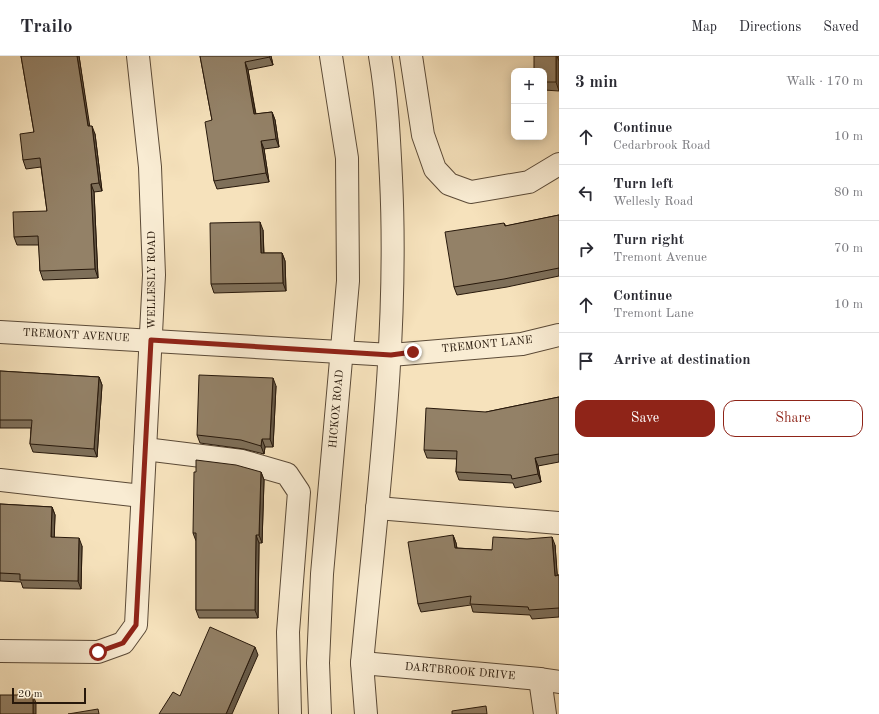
<!DOCTYPE html>
<html lang="en">
<head>
<meta charset="utf-8">
<style>
  :root { --surface:#fff; --page:#f7f7f7; --text:#2b2b33; --muted:#7c7c81; --line:#e1e1e2; --accent:#8f2418 }
  body { margin:0; font-family:"Old Standard TT",serif; background:var(--page); color:var(--text) }
  .controls { position:absolute; right:12px; top:12px; display:grid; overflow:hidden; border-radius:8px; box-shadow:0 2px 10px #0003 }
  .controls button { width:36px; height:36px; display:grid; place-items:center; padding:0; border:0; border-bottom:1px solid var(--line); background:var(--surface); color:var(--text); font:20px sans-serif }
  .scale { position:absolute; left:12px; bottom:10px; width:74px; box-sizing:border-box; padding-left:4px; border:2px solid #27180b; border-top:0; font-size:11px; line-height:14px; white-space:nowrap; color:#27180b; -webkit-text-stroke:3px #f9ecd3; paint-order:stroke }
  .stop { position:absolute; width:12px; height:12px; margin:-9px; border:3px solid #8f2418; border-radius:50%; background:#fff }
  .stop.end { background:#8f2418; border-color:#fff; box-shadow:0 1px 4px #0008 }
  .list { margin:0; padding:0; list-style:none }
  h2 { display:flex; justify-content:space-between; align-items:center; height:52px; margin:0; padding:0 16px; font-size:17px }
  h2 small { font-size:13px; font-weight:400; color:var(--muted) }
  .list li { display:grid; grid-template-columns:26px 1fr auto; gap:12px; align-items:center; box-sizing:border-box; height:56px; padding:0 16px; border-top:1px solid var(--line) }
  .list b { display:block; font-size:15px; white-space:nowrap }
  .list p { margin:0; font-size:13px; white-space:nowrap; color:var(--muted) }
  .list em { font-size:13px; font-style:normal; color:var(--muted) }
  .actions { display:flex; gap:8px; padding:12px 16px }
  .actions a { flex:1; padding:9px 0; border:1px solid var(--accent); border-radius:12px; text-align:center; font-size:14px; color:var(--accent) }
  .actions .main { background:var(--accent); color:#fff }
  .icon { flex:none; width:22px; height:22px; fill:none; stroke:currentColor; stroke-width:2; stroke-linecap:round; stroke-linejoin:round }
  .map { position:relative; flex:none; width:559px; height:658px; overflow:hidden }
  header { display:flex; align-items:center; gap:24px; box-sizing:border-box; height:56px; padding:0 20px; background:var(--surface); border-bottom:1px solid var(--line) }
  header strong { font-size:19px }
  nav { display:flex; gap:22px; margin-inline-start:auto; font-size:14px }
  main { display:flex }
  aside { flex:1; background:var(--surface) }
  .map>svg:first-child { display:block }
  .lines { fill:none; stroke-linecap:round; stroke-linejoin:round }
  .minor-casing { stroke:#5b4a37; stroke-width:24 }
  .minor { stroke:#f9ecd3; stroke-width:22 }
  .wall { fill:#7e6f59; stroke:#27180b }
  .shaded-wall { fill:#675a48; stroke:#27180b }
  .building { fill:#938167; stroke:#27180b }
  .route { stroke:#8f2418; stroke-width:5 }
  .labels { text-anchor:middle; dominant-baseline:central; stroke-width:3; stroke-linejoin:round; paint-order:stroke }
  .street-label { font-size:11px; fill:#27180b; stroke:#f9ecd3 }
</style>
</head>
<body>
<header>
<strong>Trailo</strong>
<nav><a>Map</a><a>Directions</a><a>Saved</a></nav>
</header>
<main>
<div class="map">
<svg width="559" height="658" viewBox="0 0 559 658">
  <rect width="100%" height="100%" fill="#f6e2bc"/>
  <filter id="stains"><feTurbulence type="fractalNoise" baseFrequency=".005" numOctaves="4"/><feColorMatrix values="0 0 0 0 .2 0 0 0 0 .09 0 0 0 0 .02 0 0 0 .5 -.17"/></filter>
  <radialGradient id="worn" r=".72"><stop offset=".6" stop-color="#630" stop-opacity="0"/><stop offset="1" stop-color="#630" stop-opacity=".3"/></radialGradient>
  <g class="lines">
    <defs>
      <g id="minor">
        <polyline points="411,0 423,79 435,113 449,128 471,136 529,126 559,108"/>
        <polyline points="0,276 391,299 522,288 559,279"/>
        <polyline points="145,393 242,405 287,418 299,436 288,576 290,658"/>
        <polyline points="0,424 142,440"/>
        <polyline points="377,452 559,467"/>
        <polyline points="0,595 98,596 123,587 136,569 154,219 150,111 138,0"/>
        <polyline points="362,607 540,623 559,626"/>
        <polyline points="540,623 545,658"/>
        <polyline points="320,658 318,607 322,518 348,225 347,102 331,0"/>
        <path d="M366 658 362 607C377 445 399 284 391 122 389 81 387 40 380 0"/>
      </g>
    </defs>
    <use href="#minor" class="minor-casing"/>
    <use href="#minor" class="minor"/>
  </g>
  <g class="wall">
    <polygon points="21,0 79,0 89,70 95,78 102,135 94,136 98,222 43,224 40,215 39,189 17,189 14,181 47,155 41,111 26,113 23,104 34,76"/>
    <polygon points="200,0 271,0 273,9 248,14 256,58 272,56 275,64 279,91 264,93 269,126 217,133 214,125 212,64"/>
    <polygon points="534,0 559,0 559,35 544,34 544,15"/>
    <polygon points="559,159 559,220 507,231 457,239 454,231 504,167 506,170"/>
    <polygon points="263,174 264,197 282,197 285,205 286,235 214,237 211,228"/>
    <polygon points="0,315 99,321 102,329 97,401 33,396 30,388 31,372 0,372"/>
    <polygon points="276,330 273,391 265,391 264,398 244,393 200,387 197,379"/>
    <polygon points="559,341 559,406 538,410 541,426 515,432 513,427 459,424 456,416 457,403 427,402 424,394 486,356"/>
    <polygon points="261,416 264,424 262,487 259,487 258,562 199,562 196,554 196,485 193,477"/>
    <polygon points="0,448 52,451 55,459 54,481 82,490 81,533 23,532 21,526 0,525"/>
    <polygon points="453,479 456,487 457,492 492,494 555,489 557,519 559,519 559,561 532,563 530,559 473,556 471,549 421,556 418,548"/>
  </g>
  <g class="shaded-wall">
    <polygon points="77,0 79,0 91,78 88,70"/>
    <polygon points="269,0 271,0 273,9"/>
    <polygon points="556,0 557,0 559,5 559,35 556,26"/>
    <polygon points="245,6 248,14 257,67 254,58"/>
    <polygon points="272,56 275,64 279,91 276,83"/>
    <polygon points="92,70 95,78 102,135 99,127"/>
    <polygon points="261,85 264,93 269,126 266,117"/>
    <polygon points="91,128 94,136 98,222 95,213"/>
    <polygon points="260,166 263,174 264,206 261,197"/>
    <polygon points="282,197 285,205 286,235 283,227"/>
    <polygon points="99,321 102,329 97,401 94,393"/>
    <polygon points="273,322 276,330 273,391 270,383"/>
    <polygon points="262,383 265,391 264,398 261,390"/>
    <polygon points="535,402 538,410 541,426 538,418"/>
    <polygon points="261,416 264,424 262,487 259,479"/>
    <polygon points="52,451 55,459 54,490 51,481"/>
    <polygon points="256,479 259,487 258,562 255,554"/>
    <polygon points="453,479 456,487 458,501 455,492"/>
    <polygon points="552,481 555,489 558,528 555,520"/>
    <polygon points="79,482 82,490 81,533 78,525"/>
    <polygon points="255,591 258,599 232,658 226,658"/>
    <polygon points="33,639 36,647 36,658 33,658"/>
  </g>
  <g class="building">
    <polygon points="21,0 77,0 88,70 92,70 99,127 91,128 95,213 40,215 38,180 14,181 13,156 47,155 40,102 23,104 20,78 34,76"/>
    <polygon points="200,0 269,0 270,1 245,6 254,58 272,56 276,83 261,85 266,117 214,125 205,66 212,64"/>
    <polygon points="534,0 556,0 556,26 544,26 544,15 534,15"/>
    <polygon points="559,159 559,212 504,223 454,231 445,176 504,167 505,170"/>
    <polygon points="260,166 261,197 282,197 283,227 211,228 210,167"/>
    <polygon points="0,315 99,321 94,393 30,388 32,364 0,364"/>
    <polygon points="199,319 273,322 270,383 262,383 261,390 241,384 197,379"/>
    <polygon points="559,341 559,398 535,402 538,418 512,423 511,419 456,416 457,395 424,394 426,352 486,356"/>
    <polygon points="196,404 236,409 261,416 259,479 256,479 255,554 196,554 196,477 193,477 194,416 196,416"/>
    <polygon points="0,448 52,451 51,481 79,482 78,525 20,524 20,518 0,517"/>
    <polygon points="453,479 455,492 492,494 493,481 527,483 552,481 555,520 559,519 559,552 529,554 528,551 470,548 471,540 418,548 408,486"/>
    <polygon points="210,571 255,591 226,658 159,658 173,636 180,640"/>
    <rect x="0" y="639" width="33" height="19"/>
    <polygon points="486,650 487,658 452,658 452,655"/>
    <polygon points="98,653 99,658 68,658"/>
  </g>
  <g class="lines">
    <polyline class="route" points="98,596 123,587 136,569 151,284 391,299 413,296"/>
  </g>
  <g class="labels">
    <g class="street-label">
      <text transform="translate(152 224) rotate(-90)">WELLESLY ROAD</text>
      <text transform="translate(76 280) rotate(3)">TREMONT AVENUE</text>
      <text transform="translate(487 289) rotate(-6)">TREMONT LANE</text>
      <text transform="translate(337 353) rotate(-85)">HICKOX ROAD</text>
      <text transform="translate(460 616) rotate(5)">DARTBROOK DRIVE</text>
    </g>
  </g>
  <rect width="100%" height="100%" filter="url(#stains)"/>
  <rect width="100%" height="100%" fill="url(#worn)"/>
</svg>
<div class="controls">
<button>+</button>
<button>−</button>
</div>
<div class="scale">20 m</div>
<div class="stop" style="left:98px;top:596px"></div>
<div class="stop end" style="left:413px;top:296px"></div>
</div>
<aside>
<h2>3 min<small>Walk · 170 m</small></h2>
<ul class="list">
<li><svg class="icon" aria-label="ahead" viewBox="0 0 24 24"><path d="M12 20V5M6 11l6-6 6 6"/></svg><div><b>Continue</b><p>Cedarbrook Road</p></div><em>10 m</em></li>
<li><svg class="icon" aria-label="left" viewBox="0 0 24 24"><path d="M17 20v-9H6M10 6l-5 5 5 5"/></svg><div><b>Turn left</b><p>Wellesly Road</p></div><em>80 m</em></li>
<li><svg class="icon" aria-label="right" viewBox="0 0 24 24"><path d="M7 20v-9h11M14 6l5 5-5 5"/></svg><div><b>Turn right</b><p>Tremont Avenue</p></div><em>70 m</em></li>
<li><svg class="icon" aria-label="ahead" viewBox="0 0 24 24"><path d="M12 20V5M6 11l6-6 6 6"/></svg><div><b>Continue</b><p>Tremont Lane</p></div><em>10 m</em></li>
<li><svg class="icon" aria-label="arrive" viewBox="0 0 24 24"><path d="M6 21V4h12l-3 4 3 4H6"/></svg><div><b>Arrive at destination</b></div></li>
</ul>
<div class="actions"><a class="main">Save</a><a>Share</a></div>
</aside>
</main>
</body>
</html>
